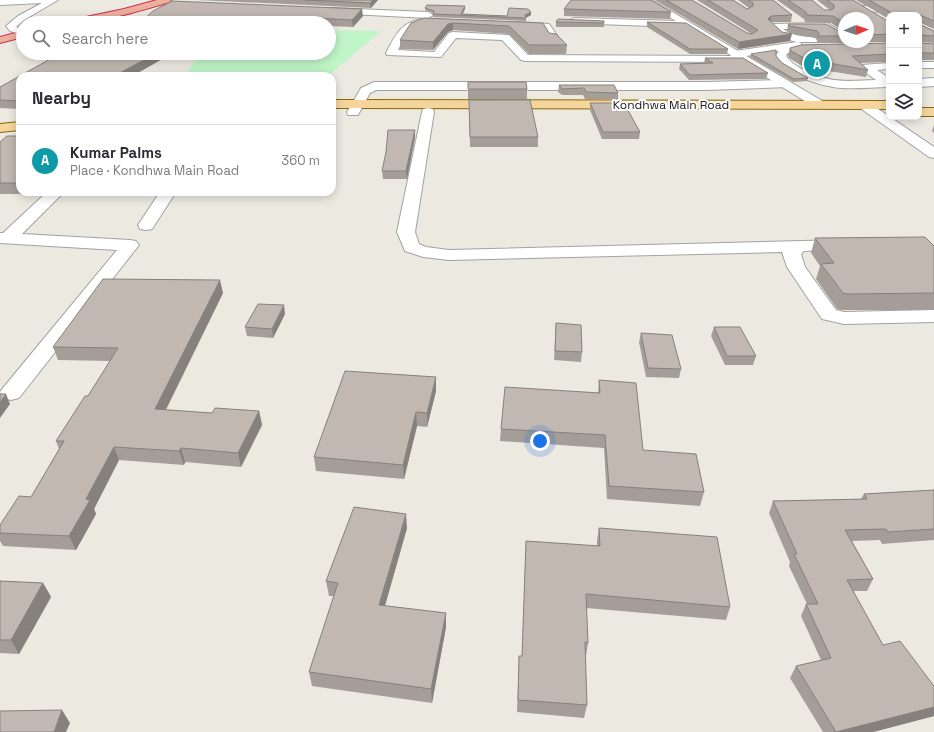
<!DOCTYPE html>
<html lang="en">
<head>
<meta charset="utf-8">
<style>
  :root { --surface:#fff; --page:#f2f2f3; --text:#2b2b33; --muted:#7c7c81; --line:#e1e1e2; --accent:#bc170b }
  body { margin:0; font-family:"Space Grotesk",sans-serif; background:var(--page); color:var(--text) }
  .controls { position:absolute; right:12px; top:12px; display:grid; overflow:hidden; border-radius:8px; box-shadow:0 2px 10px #0003 }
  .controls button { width:36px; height:36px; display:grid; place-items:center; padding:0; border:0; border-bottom:1px solid var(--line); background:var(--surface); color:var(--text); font:20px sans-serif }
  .compass { position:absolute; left:838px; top:12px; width:36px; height:36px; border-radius:50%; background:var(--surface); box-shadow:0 2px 10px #0003; rotate:88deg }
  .you { position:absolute; left:540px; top:441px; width:14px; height:14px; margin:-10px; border:3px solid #fff; border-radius:50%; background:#1a73e8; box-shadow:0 0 0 6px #1a73e833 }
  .badge { display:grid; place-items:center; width:26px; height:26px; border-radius:50%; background:var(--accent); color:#fff; font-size:13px; font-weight:700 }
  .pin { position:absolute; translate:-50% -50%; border:2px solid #fff; box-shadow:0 1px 4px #0006 }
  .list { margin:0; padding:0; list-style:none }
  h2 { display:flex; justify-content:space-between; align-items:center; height:52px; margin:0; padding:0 16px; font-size:17px }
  h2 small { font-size:13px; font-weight:400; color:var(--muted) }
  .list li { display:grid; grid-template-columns:26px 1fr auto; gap:12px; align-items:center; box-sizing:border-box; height:72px; padding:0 16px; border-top:1px solid var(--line) }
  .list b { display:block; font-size:15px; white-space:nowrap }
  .list p { margin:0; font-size:13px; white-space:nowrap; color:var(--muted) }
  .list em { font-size:13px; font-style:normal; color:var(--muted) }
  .icon { flex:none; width:22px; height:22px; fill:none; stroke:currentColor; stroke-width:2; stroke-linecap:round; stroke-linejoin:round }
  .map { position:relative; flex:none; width:934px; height:732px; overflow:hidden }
  .search { position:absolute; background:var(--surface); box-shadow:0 2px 10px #0003; left:16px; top:16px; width:320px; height:44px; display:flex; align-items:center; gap:10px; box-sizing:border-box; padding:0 14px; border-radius:22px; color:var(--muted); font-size:15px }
  .panel { position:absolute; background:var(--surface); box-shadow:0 2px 10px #0003; left:16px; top:72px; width:320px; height:124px; border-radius:12px }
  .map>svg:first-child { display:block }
  .park { fill:#bff5c7 }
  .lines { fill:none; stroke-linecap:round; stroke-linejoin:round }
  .minor-casing { stroke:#a2a2a2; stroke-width:2 }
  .tertiary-casing { stroke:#a2a2a2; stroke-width:2 }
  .primary-casing { stroke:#8a6808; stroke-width:2 }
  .trunk-casing { stroke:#cc2d59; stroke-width:2 }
  .minor { fill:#fff; fill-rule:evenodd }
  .tertiary { fill:#fff; fill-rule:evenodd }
  .primary { fill:#f6d59d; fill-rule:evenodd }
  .trunk { fill:#ebb09a; fill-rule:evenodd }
  .wall { fill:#a59e98 }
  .shaded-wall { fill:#86817c }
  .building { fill:#c0b8b1; stroke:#86817c }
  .labels { text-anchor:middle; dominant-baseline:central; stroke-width:4; stroke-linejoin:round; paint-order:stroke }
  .far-street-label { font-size:12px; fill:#1b1b1b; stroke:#fff }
</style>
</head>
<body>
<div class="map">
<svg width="934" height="732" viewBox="0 0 934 732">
  <rect width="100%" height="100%" fill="#ece9e1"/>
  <polygon class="park" points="329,30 381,31 328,76 184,76 201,53 329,53"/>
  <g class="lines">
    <defs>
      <g id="minor">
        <polygon points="0,0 58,0 24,20 16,27 23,29 23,35 10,31 6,26 18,16 42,3 0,5"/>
        <polygon points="862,6 889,6 906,15 894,15 887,12 859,11 857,9 859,7"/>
        <polygon points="333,8 428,12 433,15 428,18 330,13 328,11 330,9"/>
        <polygon points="574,18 678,21 683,24 678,27 571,23 569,21"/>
        <path d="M421 19H441L446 22C438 30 422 21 412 28 405 33 402 43 398 50L434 52 449 33 453 32 509 35 528 55 731 56 730 54 731 52 735 51 797 42 781 38 770 28 768 26 770 24 827 23 844 33V42H848H798L801 43 802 46 819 45 824 48 819 51 788 53 786 55C791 68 823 79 835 80 848 82 863 80 876 80L861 69 859 67 861 65 889 63V69L877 70 889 78V87C871 87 851 90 833 87 815 84 781 73 776 55L779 51 739 57 740 59 735 62 525 61 521 60 502 40 456 38 441 57 387 55 386 53C395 36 400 23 421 19ZM783 29H825L836 37C819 36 796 40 783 29Z"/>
        <polygon points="516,22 549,24 559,38 554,41 550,40 543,29 513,27 511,25"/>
        <rect x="919" y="62" width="15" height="6"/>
        <polygon points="934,78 934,86 919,87 919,79"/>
        <polygon points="784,80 788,81 790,84 788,87 706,90 376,90 370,93 358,115 348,115 347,112 361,88 374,82 706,82"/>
        <polygon points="428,108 433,109 434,112 415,232 419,244 426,247 449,250 843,240 849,241 852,245 849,249 804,251 801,254 805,267 836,310 844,312 934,310 934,322 844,324 822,319 787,267 782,252 449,260 423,257 405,251 397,232 422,112 423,109"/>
        <polygon points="47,192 64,192 22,234 130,240 136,241 139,245 19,398 11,400 3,398 0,392 3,388 117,250 0,243 0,233 3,233"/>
        <polygon points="160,192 176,192 152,229 146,230 140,229 138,225"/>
      </g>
      <g id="tertiary">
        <polygon points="642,0 652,0 824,102 826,105 824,108 816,108"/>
        <polygon points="864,101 868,102 934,147 934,158 929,157 860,108 858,105 860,102"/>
      </g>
      <g id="primary">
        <polygon points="332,100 889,101 889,109 332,108"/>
        <rect x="919" y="108" width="15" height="8"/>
        <polygon points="20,122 20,130 0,132 0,124"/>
      </g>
      <g id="trunk">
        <path d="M157 0H171L170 2C136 12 101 23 65 23L67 21 124 9Z"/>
        <polygon points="23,31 23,37 0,43 0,37"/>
      </g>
    </defs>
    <use href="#minor" class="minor-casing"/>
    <use href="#tertiary" class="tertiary-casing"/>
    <use href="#primary" class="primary-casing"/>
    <use href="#trunk" class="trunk-casing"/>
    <use href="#minor" class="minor"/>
    <use href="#tertiary" class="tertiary"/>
    <use href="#primary" class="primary"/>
    <use href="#trunk" class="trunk"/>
  </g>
  <g class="wall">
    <polygon points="197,0 378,0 371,8"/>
    <polygon points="655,0 692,0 747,33 752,34 697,0 733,0 747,9 749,8 738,0 773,0 792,15 791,22 771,22 790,41 738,49"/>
    <polygon points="777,0 812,0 824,10 830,10 817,0 853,0 889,22 889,42 868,42 868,18 844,18 844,31 831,23 805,22 804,19"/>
    <polygon points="856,0 934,0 934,29 921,23 921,25 934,31 934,43 920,42 920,43 934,44 934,60 919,60 919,15 889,15 889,19"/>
    <polygon points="425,8 465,9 462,14 507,16 531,15 526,18 526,21 433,17 433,13 425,10"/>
    <polygon points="564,9 671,12 670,19 564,16"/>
    <polygon points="153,11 363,16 353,27 329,26 329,23 140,23"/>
    <polygon points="424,18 543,23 549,33 567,45 566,54 529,54 509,34 453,30 448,32 433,50 400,49 400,40"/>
    <polygon points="556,22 604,23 604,27 556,27"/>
    <polygon points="647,22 728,49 727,54 690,54 647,27"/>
    <polygon points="788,24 844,34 844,42 867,42 817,43 817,40 815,38 789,33 787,30"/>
    <polygon points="889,43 889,62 860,63 868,70 866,77 804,67 789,58 788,55 790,48"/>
    <polygon points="61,53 192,53 190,56 166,57 132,76 20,76 20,109 0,108 0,87"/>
    <polygon points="751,54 776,56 782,63 808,78 807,81 793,82 750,57"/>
    <polygon points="705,58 768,73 766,79 689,80 679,69 680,64 704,63"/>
    <polygon points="468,82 527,89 527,99 468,99"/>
    <polygon points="559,85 618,93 618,99 585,99 583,95 562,95 558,92"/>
    <polygon points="469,100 538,137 538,147 470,147"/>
    <polygon points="590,103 640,132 639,139 602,139 590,110"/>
    <polygon points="934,125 934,133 932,131"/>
    <polygon points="415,130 415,137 407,179 383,179 382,171"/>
    <polygon points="20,136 20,192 34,192 32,194 0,194 0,142"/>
    <polygon points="815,238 934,246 934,310 841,310 837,309 816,279 820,266 811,253"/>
    <polygon points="223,293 166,410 212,413 259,411 262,425 241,467 185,462 184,465 119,460 94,509 96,514 76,550 3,546 0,541 0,525 31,497 59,449 56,441 88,396 110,361 58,360 53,347"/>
    <polygon points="285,314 273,338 247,336 245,327"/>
    <polygon points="556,323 582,352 581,362 554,360"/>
    <polygon points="714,327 756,356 753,365 725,365 711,336"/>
    <polygon points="641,333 681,369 679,378 646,377 639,342"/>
    <polygon points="436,377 436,391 427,427 417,426 404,479 316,471 314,457"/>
    <polygon points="599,380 643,450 704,492 700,506 607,499 604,448 500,441 501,429 598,393"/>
    <polygon points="934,490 934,540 882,544 880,540 852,541 873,579 867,591 853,591 883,645 934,686 934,716 873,732 823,732 790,678 796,666 821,660 801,616 806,604 807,604 789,566 790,562 769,513 773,501 861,499 864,494"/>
    <polygon points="407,528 385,606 446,613 446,627 432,703 312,686 309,672 334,596 329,596 326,581"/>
    <polygon points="599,528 730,607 726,620 586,608 588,643 586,656 585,656 587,705 584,718 517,712 519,656 522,656 526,541 597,546 597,541"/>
    <polygon points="0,581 43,583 51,597 19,654 0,653"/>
  </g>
  <g class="shaded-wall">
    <polygon points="373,0 378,0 371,8 370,3"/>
    <polygon points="465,6 465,9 462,15 461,14"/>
    <polygon points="362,9 363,16 353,27 352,20"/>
    <polygon points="531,12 531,15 525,18 525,15"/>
    <polygon points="771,16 770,22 768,19"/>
    <polygon points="297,17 298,23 295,23 294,20"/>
    <polygon points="223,18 224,23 215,23"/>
    <polygon points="453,23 453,30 448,32 433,50 433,42 448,24"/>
    <polygon points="792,34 790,41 738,49 739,42"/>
    <polygon points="157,53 165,53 166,57 132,76 114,76"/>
    <polygon points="189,53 192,53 190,56"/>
    <polygon points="415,130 415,137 407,179 406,171"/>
    <polygon points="220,280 223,293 159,423 155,409"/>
    <polygon points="284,305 285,314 273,338 272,329"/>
    <polygon points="436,377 436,391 427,427 427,413"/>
    <polygon points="6,394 10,404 0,418 0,402"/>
    <polygon points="259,411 262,425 241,467 238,453"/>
    <polygon points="416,412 417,426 404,479 403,465"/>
    <polygon points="114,447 119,460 94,509 96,514 76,550 69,536 86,499"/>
    <polygon points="181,448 185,462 184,465 179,451"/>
    <polygon points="406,514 407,528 381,619 379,605"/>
    <polygon points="43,583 51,597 19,654 11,640"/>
    <polygon points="446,613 446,627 432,703 431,689"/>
    <polygon points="934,707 934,716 873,732 837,732"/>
    <polygon points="62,710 70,723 66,732 54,732"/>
  </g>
  <g class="building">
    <polygon points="305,0 373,0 370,3"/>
    <polygon points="571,0 651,0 671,12 564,9"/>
    <polygon points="666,0 692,0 747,33 752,34 758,30 708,0 733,0 747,9 753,6 753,3 748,0 773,0 792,15 771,16 768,19 782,32 792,34 739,42"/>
    <polygon points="788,0 812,0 824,10 831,10 834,8 834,5 827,0 853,0 889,22 889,34 868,35 868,18 844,18 844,23 833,16 807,15 806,12"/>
    <polygon points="869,0 934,0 934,21 920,15 921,25 934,31 934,36 920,35 920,43 934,44 934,53 922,53 920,56 919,56 919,15 892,15 892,13"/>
    <polygon points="172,1 362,9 352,20 297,17 294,20 223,18 215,23 140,23 153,11"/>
    <polygon points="427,5 465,6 461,14 507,16 509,8 528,9 531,12 525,15 526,18 433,14 434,11 425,8"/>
    <polygon points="424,18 543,23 549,33 556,34 567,45 529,45 509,26 453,23 448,24 433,42 400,40 411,23"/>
    <polygon points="558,19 604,21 604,23 556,22"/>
    <polygon points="647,22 686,23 728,49 690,49"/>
    <polygon points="788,24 826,24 844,34 844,36 818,36 819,33 817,31 790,26"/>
    <polygon points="889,43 889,54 852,56 868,70 806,59 791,51 790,48 801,45"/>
    <polygon points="776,50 776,56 782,63 808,78 794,79 751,54"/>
    <polygon points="61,53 157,53 114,76 20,76 20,101 0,100 0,87"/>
    <polygon points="705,58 743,58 768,73 690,75 680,64 713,63"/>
    <polygon points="468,82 526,82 527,89 468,89"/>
    <polygon points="559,85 614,85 618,93 586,92 584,88 562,89"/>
    <polygon points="469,100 530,100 538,137 470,137"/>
    <polygon points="590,103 624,103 640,132 603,132"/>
    <polygon points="388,130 415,130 406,171 382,171 386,152"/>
    <polygon points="7,136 20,136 20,183 0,183 0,142"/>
    <polygon points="925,237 934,246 934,293 847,294 843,293 821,264 834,263 815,238"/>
    <polygon points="103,279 220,280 155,409 212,413 215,408 259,411 238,453 181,448 179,451 114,447 86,499 90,500 69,536 0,533 0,525 19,496 31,497 64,441 56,441 85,396 88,396 118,348 53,347"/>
    <polygon points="258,304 284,305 272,329 245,327"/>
    <polygon points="556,323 581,325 582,352 555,351"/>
    <polygon points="714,327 740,327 756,356 727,356"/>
    <polygon points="641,333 672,335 681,369 648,368"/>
    <polygon points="345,371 436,377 427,413 416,412 403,465 314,457"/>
    <polygon points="599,380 636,383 643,450 696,454 704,492 609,486 605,435 501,429 505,387 600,393"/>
    <polygon points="0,394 6,394 0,402"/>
    <polygon points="934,490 934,529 888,532 886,529 845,530 873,579 847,580 883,645 900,641 934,686 934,707 836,732 796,666 831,658 806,604 818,604 794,554 797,554 773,501 867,499 864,494"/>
    <polygon points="354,507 406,514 379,605 446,613 431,689 309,672 338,583 326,581"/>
    <polygon points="599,528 717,537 730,607 586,594 588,643 585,642 587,705 518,700 519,656 522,656 526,541 600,546"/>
    <polygon points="0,581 43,583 11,640 0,640"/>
    <polygon points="62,710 54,732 0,732 0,711"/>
  </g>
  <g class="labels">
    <g class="far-street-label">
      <text x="671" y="105">Kondhwa Main Road</text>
    </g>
  </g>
</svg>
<div class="controls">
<button>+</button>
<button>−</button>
<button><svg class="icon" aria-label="layers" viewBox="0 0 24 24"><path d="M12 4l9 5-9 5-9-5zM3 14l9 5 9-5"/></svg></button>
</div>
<svg class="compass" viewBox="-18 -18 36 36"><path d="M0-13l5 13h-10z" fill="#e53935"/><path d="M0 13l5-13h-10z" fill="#7c7c81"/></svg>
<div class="you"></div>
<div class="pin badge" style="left:817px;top:64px;background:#0f9aa8">A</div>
<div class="search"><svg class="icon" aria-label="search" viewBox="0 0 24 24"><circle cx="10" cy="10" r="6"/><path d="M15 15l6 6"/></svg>Search here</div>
<section class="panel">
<h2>Nearby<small></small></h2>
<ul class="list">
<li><span class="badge" style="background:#0f9aa8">A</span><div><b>Kumar Palms</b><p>Place · Kondhwa Main Road</p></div><em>360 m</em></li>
</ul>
</section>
</div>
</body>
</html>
